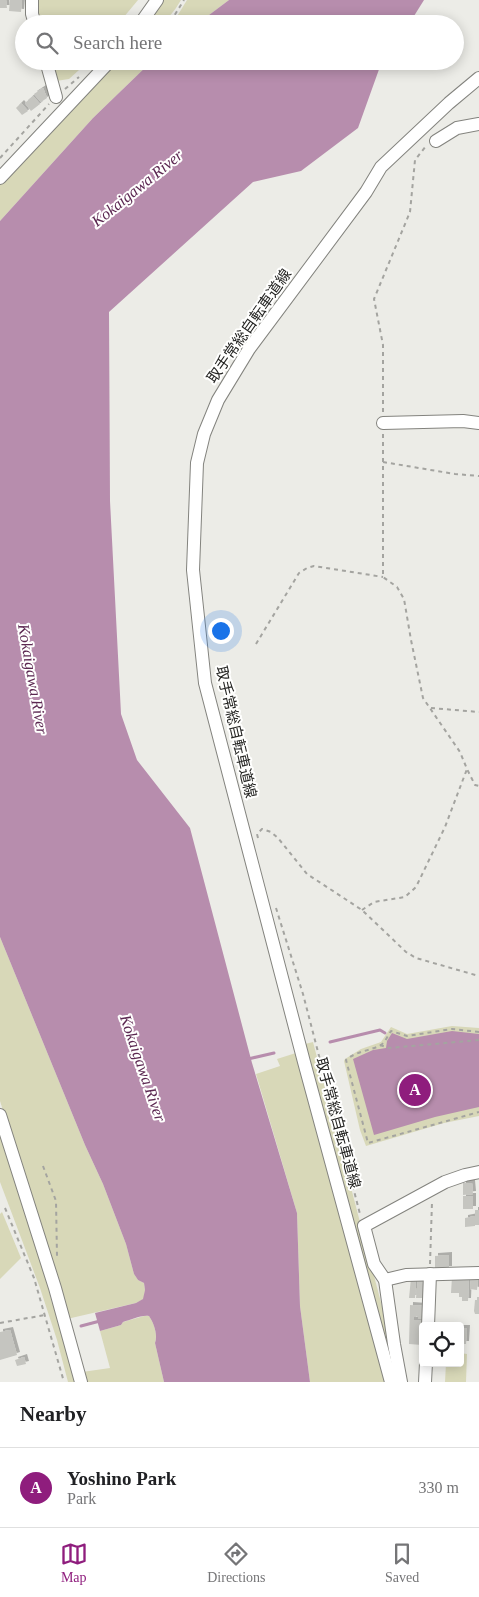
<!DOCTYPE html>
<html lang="en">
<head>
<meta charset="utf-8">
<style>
  :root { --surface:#fff; --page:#f2f2f2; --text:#202124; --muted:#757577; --line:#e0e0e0; --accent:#8f1d7d }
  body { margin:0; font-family:"Times New Roman","Noto Sans JP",serif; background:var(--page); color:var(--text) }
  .controls { position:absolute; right:15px; bottom:15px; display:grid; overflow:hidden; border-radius:5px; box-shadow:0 2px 12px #0003 }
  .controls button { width:45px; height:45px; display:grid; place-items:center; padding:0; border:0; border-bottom:1px solid var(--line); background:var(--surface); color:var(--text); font:25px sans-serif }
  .you { position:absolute; left:220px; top:630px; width:18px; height:18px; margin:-12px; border:4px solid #fff; border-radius:50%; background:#1a73e8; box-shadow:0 0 0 8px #1a73e833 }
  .badge { display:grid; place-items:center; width:32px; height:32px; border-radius:50%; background:var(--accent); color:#fff; font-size:16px; font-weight:700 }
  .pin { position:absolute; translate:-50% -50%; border:2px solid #fff; box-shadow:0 1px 5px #0006 }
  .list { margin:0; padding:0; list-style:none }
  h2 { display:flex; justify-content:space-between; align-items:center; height:65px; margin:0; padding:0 20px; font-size:21px }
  h2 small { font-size:16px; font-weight:400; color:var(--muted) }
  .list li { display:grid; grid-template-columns:32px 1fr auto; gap:15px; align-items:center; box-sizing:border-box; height:80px; padding:0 20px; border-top:1px solid var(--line) }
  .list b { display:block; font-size:19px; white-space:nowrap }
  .list p { margin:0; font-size:16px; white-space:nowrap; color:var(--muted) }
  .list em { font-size:16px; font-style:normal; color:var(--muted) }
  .icon { flex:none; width:28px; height:28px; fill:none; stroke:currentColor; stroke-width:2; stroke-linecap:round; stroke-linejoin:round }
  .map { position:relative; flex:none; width:479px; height:1382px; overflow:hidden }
  .search { position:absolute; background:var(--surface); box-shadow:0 2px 12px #0003; left:15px; right:15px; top:15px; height:55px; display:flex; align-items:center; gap:12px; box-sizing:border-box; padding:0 18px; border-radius:28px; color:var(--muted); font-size:19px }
  .sheet { height:145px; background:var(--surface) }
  nav { display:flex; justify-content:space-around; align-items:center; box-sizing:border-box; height:70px; border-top:1px solid var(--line); background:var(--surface); font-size:14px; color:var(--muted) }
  nav a { display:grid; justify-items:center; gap:2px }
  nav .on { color:var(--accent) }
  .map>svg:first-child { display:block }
  .green { fill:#d8d8b8 }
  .water { fill:#b78dad }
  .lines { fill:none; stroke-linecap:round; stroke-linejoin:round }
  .stream { stroke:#b78dad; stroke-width:3 }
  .building { fill:#c5c5c0; filter:url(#shadow) }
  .minor-casing { stroke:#83837e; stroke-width:14 }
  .path { stroke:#a4a4a0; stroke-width:2; stroke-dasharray:4 4; stroke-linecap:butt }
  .minor { stroke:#fff; stroke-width:12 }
  .labels { text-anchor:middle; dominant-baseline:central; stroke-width:4; stroke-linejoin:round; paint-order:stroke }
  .street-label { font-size:15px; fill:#242422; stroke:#fffffe }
  .water-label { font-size:16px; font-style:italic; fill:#5b2751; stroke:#fffffe }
</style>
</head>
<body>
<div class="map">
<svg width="479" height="1382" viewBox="0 0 479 1382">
  <defs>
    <filter id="shadow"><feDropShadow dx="3" dy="-3" stdDeviation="0" flood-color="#0004"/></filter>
  </defs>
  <rect width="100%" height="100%" fill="#ecece7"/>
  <g class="green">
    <polygon points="36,0 138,0 118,24 40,24"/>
    <path d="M161 0H181C170 18 165 24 143 24Z"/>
    <polygon points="187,0 229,0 197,24 167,24 176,18"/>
    <polygon points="50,61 89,61 69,79 56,81"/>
    <polygon points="116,61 152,61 93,118 0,221 0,182"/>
    <polygon points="0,937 85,1145 103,1184 126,1244 134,1274 138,1280 144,1283 145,1290 144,1299 136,1303 67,1319 53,1267 0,1101"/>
    <polygon points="452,1026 479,1028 479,1116 444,1123 366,1146 360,1130 344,1061 345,1059 361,1049 381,1042 391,1027 407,1034"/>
    <polygon points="313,1042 384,1314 395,1382 305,1044"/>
    <polygon points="299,1052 389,1382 310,1382 300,1306 297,1213 256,1074 280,1066 277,1059"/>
    <polygon points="0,1124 45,1275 52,1303 57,1308 77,1382 68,1382 57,1340 40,1288 0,1182"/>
    <polygon points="2,1212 21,1258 0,1279 0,1214"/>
    <path d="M144 1316H149C154 1323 158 1335 155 1343L164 1382H85L82 1372 110 1368 100 1331 121 1325 123 1322Z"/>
    <polygon points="460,1353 467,1354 466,1382 445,1382 446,1363 460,1363"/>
  </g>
  <g class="water">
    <polygon points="229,0 424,0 409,24 197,24"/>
    <path d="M152 61H382L358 128 301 171 253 182 109 312 110 501 121 714 137 760 190 828 252 1063 297 1213 300 1306 310 1382H164L155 1343C158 1335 154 1323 149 1316 140 1315 131 1320 123 1322L121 1325 100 1331 95 1313 136 1303 143 1299 145 1290 144 1283 138 1280 134 1274 126 1244 103 1184 85 1145 0 937V221L93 118Z"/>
    <polygon points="452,1031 479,1034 479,1107 435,1117 374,1135 353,1059 373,1050 386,1048 387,1041 392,1033 407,1039"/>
  </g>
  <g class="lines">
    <g class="stream">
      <polyline points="330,1042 380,1030 385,1033"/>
      <polyline points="248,1059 274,1053"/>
      <polyline points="81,1326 100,1321"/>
    </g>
  </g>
  <g class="building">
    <polygon points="0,0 6,0 7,8 0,8"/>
    <polygon points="10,0 22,0 21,12 9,11"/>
    <polygon points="43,88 47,98 41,102 34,94"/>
    <polygon points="33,96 40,104 31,111 25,103"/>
    <polygon points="21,103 28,111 22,115 16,108"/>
    <polygon points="463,1183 472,1183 473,1194 463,1195"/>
    <rect x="463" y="1196" width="10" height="13"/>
    <polygon points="475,1210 479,1210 479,1225 475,1225 475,1226 465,1227 465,1218 475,1216"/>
    <polygon points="449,1255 449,1269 435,1269 435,1256"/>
    <polygon points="452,1277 469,1277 468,1301 462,1301 462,1297 459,1297 459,1293 451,1293"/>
    <polygon points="411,1278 416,1278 415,1298 409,1298"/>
    <polygon points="418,1278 426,1279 424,1298 416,1298"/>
    <polygon points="471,1278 478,1279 477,1290 470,1289"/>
    <polygon points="477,1297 479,1297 479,1314 475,1314 474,1311 475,1300 477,1300"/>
    <polygon points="410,1305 424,1306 422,1319 418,1319 418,1317 414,1316 413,1320 424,1320 422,1345 409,1344"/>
    <polygon points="460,1328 467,1328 466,1344 460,1344"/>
    <polygon points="10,1330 17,1355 0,1360 0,1332"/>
    <polygon points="24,1357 26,1364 17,1366 15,1360"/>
  </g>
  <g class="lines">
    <defs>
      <g id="minor">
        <polyline points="32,0 32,14 35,24"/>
        <polyline points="140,24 157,0"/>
        <polyline points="46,61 56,97"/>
        <polyline points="436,141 457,128 479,124"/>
        <polyline points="0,178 110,61"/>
        <polyline points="383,423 463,421 479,423"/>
        <polyline points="0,1115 55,1288 81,1382"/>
        <polyline points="385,1280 406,1275 479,1273"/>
        <polyline points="428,1326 430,1274"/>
        <polyline points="391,1382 304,1062 205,683 193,570 197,463 204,434 218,400 249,349 366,192 381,167 449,103 479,78"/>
        <polyline points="401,1382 394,1344 385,1280 374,1264 364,1226 445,1182 465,1175 479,1172"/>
        <polyline points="425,1382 426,1363"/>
      </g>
    </defs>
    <use href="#minor" class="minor-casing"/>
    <g class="path">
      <polyline points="162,24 174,16 184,0"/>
      <polyline points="65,89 79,77"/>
      <polyline points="0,158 49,104"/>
      <polyline points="383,412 383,345 374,299 410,212 415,160 426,146"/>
      <polyline points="383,434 383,577 397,587 404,599 411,640 423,698 460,752 467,769 475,785 479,786"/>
      <polyline points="383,462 455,474 479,476"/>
      <polyline points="256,644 299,573 307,568 314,566 383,577"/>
      <polyline points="431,708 479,712"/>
      <polyline points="258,838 257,834 262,829 271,832 278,838 307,874 362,910 406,952 416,958 479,976"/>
      <polyline points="276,908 303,994 360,1214"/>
      <polyline points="362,910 374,902 405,897 416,887 445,827 467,769"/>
      <path d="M479 1032 452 1029 407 1036 391 1031C388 1035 386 1041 381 1045 370 1051 356 1051 346 1060L368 1143 479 1112"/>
      <polyline points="380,1045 389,1048 479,1040"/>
      <polyline points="43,1166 56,1201 57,1256"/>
      <polyline points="5,1208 34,1278 64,1382"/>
      <polyline points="430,1264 432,1202"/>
      <polyline points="0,1323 45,1315"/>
    </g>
    <use href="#minor" class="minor"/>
  </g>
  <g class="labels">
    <g class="street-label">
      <text transform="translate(249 326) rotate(-55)">取手常総自転車道線</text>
      <text transform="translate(236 732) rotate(77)">取手常総自転車道線</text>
      <text transform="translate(338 1123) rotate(75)">取手常総自転車道線</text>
    </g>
    <g class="water-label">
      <text transform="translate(137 188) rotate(-39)">Kokaigawa River</text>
      <text transform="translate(33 679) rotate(80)">Kokaigawa River</text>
      <text transform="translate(143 1068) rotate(71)">Kokaigawa River</text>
    </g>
  </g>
</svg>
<div class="controls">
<button><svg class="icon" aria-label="locate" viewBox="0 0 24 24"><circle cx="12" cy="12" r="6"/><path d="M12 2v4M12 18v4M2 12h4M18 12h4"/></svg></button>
</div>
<div class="you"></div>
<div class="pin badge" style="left:415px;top:1090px">A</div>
<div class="search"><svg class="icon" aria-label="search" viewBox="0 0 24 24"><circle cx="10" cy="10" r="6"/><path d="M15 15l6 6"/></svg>Search here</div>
</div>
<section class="sheet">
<h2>Nearby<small></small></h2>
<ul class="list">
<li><span class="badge">A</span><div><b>Yoshino Park</b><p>Park</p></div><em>330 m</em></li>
</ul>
</section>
<nav>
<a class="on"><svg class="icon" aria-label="map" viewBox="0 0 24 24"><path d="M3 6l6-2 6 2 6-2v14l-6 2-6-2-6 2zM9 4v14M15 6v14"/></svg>Map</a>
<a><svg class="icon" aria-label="directions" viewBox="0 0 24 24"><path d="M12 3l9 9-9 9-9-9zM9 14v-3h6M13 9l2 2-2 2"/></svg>Directions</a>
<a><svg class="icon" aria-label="saved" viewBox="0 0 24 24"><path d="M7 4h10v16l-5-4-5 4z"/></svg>Saved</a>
</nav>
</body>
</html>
